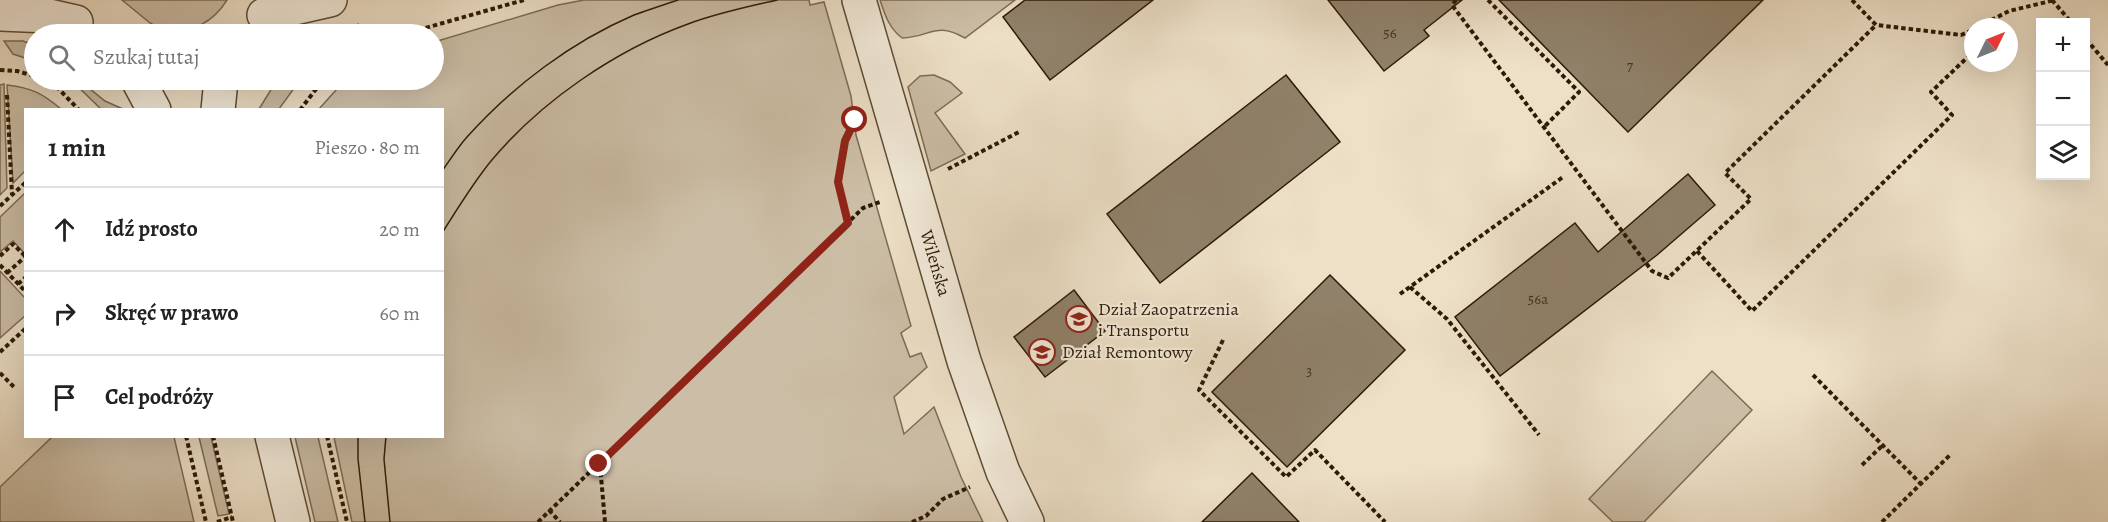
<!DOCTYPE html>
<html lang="pl">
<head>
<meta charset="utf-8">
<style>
  :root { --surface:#fff; --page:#f6f6f6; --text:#222; --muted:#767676; --line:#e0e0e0 }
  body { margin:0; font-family:Alegreya,serif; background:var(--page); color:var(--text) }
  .controls { position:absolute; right:18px; top:18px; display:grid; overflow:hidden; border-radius:0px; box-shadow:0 6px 24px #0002 }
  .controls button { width:54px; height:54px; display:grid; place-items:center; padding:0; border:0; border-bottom:2px solid var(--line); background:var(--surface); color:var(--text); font:30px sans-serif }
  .compass { position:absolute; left:1964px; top:18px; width:54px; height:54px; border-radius:50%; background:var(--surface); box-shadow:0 6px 24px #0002; rotate:47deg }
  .stop { position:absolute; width:18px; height:18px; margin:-14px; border:4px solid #8f2418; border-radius:50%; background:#fff }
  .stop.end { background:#8f2418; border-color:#fff; box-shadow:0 2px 6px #0008 }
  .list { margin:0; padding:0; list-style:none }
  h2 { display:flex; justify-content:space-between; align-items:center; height:78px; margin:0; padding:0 24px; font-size:26px }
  h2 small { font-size:20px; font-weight:400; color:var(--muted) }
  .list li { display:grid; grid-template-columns:39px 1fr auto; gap:18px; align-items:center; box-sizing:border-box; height:84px; padding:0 24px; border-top:2px solid var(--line) }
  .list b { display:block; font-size:22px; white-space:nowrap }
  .list em { font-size:20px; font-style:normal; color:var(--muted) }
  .icon { flex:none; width:33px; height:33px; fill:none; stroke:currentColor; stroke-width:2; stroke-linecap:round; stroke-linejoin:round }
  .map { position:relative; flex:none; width:2108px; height:522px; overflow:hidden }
  .search { position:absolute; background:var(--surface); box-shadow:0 6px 24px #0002; left:24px; top:24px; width:420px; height:66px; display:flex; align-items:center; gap:15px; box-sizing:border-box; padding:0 21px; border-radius:33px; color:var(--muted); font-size:22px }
  .panel { position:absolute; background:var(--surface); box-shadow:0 6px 24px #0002; left:24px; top:108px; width:420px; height:330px; border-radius:0px }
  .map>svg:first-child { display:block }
  .green { fill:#ccbea6; stroke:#7c6c56; stroke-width:1.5 }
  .building { fill:#90816a; stroke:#2b1a06; stroke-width:1.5 }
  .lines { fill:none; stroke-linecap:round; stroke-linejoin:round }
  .minor-casing { stroke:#5c4c36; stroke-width:36 }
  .path { stroke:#2b1a06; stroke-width:4; stroke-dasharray:4.5 3; stroke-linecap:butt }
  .minor { stroke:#f3ebdb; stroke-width:33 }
  .tram { stroke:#2b1a06; stroke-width:1.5 }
  .route { stroke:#8f2418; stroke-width:8 }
  .labels { text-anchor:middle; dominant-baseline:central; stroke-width:4.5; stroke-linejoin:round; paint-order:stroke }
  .number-label { font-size:15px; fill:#44341f }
  .street-label { font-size:18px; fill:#2b1a06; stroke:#f3ebdb }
  .poi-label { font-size:18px; fill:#2b1a06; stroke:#f3ebdb; text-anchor:start }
</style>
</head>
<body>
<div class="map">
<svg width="2108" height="522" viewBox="0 0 2108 522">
  <rect width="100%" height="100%" fill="#ede0c7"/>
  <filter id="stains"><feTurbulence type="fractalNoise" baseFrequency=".00333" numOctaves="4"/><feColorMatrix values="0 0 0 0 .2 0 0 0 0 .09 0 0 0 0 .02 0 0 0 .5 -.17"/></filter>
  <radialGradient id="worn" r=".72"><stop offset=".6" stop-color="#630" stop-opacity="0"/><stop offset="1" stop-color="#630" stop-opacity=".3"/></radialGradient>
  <g class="green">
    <path d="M122 0H227C212 24 194 30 167 33L150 23Z"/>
    <polygon points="584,0 809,0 810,5 824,2 851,96 856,135 911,326 901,333 910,357 921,353 927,367 894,397 904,434 934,407 961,477 983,522 352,522 334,437 442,436 442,110 319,109 345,80 434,80 434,42 558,5"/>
    <path d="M880 0H1015L965 38C935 21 931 37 902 38 889 28 885 15 880 0Z"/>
    <polygon points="4,41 23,41 34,45 34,61 13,54"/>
    <polygon points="934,75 950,82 962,93 935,113 965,154 931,171 908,87 920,76"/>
    <polygon points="71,80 79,80 105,101 123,109 101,109"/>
    <polygon points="277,80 300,80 279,109 259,109"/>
    <polygon points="4,84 7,188 0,195 0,85"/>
    <path d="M7 85C32 88 42 93 61 109L26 110 25 171 13 183Z"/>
    <polygon points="25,193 25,254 13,241 0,252 0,217"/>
    <polygon points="0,271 25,298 26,315 0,338"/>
    <polygon points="1712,371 1752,410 1644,522 1613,522 1589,499"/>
    <polygon points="52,437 174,437 194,522 0,522 0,487"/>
    <polygon points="199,437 211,437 229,514 218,516"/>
    <polygon points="295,437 318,437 338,522 315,522"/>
  </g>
  <g class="building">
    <polygon points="1025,0 1153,0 1050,80 1003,17"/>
    <polygon points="1328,0 1462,0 1424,30 1429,36 1384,71"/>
    <polygon points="1499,0 1763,0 1628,132"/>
    <polygon points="1286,75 1340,142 1160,283 1107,214"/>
    <polygon points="1688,174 1715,205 1657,255 1500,376 1455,317 1575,223 1598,252"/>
    <polygon points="1330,275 1405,350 1287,467 1212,392"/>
    <polygon points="1074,290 1105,331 1045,377 1014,337"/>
    <polygon points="1252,473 1299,522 1202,522"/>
  </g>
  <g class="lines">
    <defs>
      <g id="minor">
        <path id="s1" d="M859 0 964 361 1003 472 1027 522"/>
        <polyline points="0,14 49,16 76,22"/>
        <polyline points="264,15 330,0"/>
        <polyline points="138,80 154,110"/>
        <polyline points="218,110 221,80"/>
        <polyline points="272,436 293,522"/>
      </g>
    </defs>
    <use href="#minor" class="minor-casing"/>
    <g class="path">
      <polyline points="1456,0 1452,5 1652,271 1668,278 1751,199 1725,173 1876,25"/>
      <polyline points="1488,0 1579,92 1545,126"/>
      <polyline points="1852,0 1876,25 1961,35 1973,30"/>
      <polyline points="2052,0 2071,22"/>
      <polyline points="357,24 359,34"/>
      <polyline points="1978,27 2009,11 2055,0"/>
      <polyline points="404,34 524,0"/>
      <polyline points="2086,39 2108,65"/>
      <polyline points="0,70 17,71 34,76"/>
      <polyline points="43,80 55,85 79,110"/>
      <polyline points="7,95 12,194"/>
      <polyline points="300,110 323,80"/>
      <polyline points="948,169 1019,132"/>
      <polyline points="837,180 848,222"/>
      <polyline points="838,182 845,141 854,123"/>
      <polyline points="0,206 26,182"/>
      <polyline points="1697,251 1752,311 1952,115 1931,92 1973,52"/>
      <polyline points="0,256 13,244 26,257"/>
      <polyline points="0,265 26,292"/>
      <polyline points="7,273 25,257"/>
      <polyline points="18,284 26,277"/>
      <polyline points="1410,287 1447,319 1539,435"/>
      <polyline points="1400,294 1563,177"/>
      <polyline points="1223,340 1199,390 1286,477 1315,450 1385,522"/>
      <polyline points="0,352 26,328"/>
      <polyline points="0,373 15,388"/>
      <polyline points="1813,375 1921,484"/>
      <polyline points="186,436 206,522"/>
      <polyline points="213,436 233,522"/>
      <polyline points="327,436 347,522"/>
      <polyline points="600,465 605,522"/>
      <polyline points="1862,465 1883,445"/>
      <polyline points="549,510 560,522"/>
      <polyline points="217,522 232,517"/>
      <polyline points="538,522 863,208 880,202"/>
      <polyline points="912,522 926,516 943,499 970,487"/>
      <polyline points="1882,522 1951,454"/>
    </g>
    <use href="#minor" class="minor"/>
    <g class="tram">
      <path d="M442 171C450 160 458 147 467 137 513 86 571 42 634 15 648 10 663 5 678 0"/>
      <path d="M442 233C458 208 473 183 491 161 541 101 616 50 688 24 717 13 747 7 777 0"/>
      <polyline points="358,436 358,459 365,522"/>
      <polyline points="386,436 384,459 390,522"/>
    </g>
  </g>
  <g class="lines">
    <polyline class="route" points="599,464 848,223 838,182 845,141 855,120"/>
  </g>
  <defs>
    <symbol id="university-ring" viewBox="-11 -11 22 22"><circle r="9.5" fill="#f3ebdb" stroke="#8f2418" stroke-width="1.5"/><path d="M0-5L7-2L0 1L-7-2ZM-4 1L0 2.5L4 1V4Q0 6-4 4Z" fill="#8f2418"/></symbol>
  </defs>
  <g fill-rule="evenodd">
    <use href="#university-ring" x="1064" y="304" width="30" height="30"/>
    <use href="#university-ring" x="1027" y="337" width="30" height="30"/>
  </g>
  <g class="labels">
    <g class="number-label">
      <text x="1390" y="33">56</text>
      <text x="1630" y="66">7</text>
      <text x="1538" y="299">56a</text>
      <text x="1309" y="371">3</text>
    </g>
    <g class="street-label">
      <text stroke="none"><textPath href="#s1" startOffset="274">Wileńska</textPath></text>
    </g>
    <g class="poi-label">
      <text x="1098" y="309">Dział Zaopatrzenia<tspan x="1098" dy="21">i Transportu</tspan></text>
      <text x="1062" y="352">Dział Remontowy</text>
    </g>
  </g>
  <rect width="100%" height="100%" filter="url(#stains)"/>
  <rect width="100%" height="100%" fill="url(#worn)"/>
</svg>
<div class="controls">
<button>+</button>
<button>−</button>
<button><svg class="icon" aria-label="layers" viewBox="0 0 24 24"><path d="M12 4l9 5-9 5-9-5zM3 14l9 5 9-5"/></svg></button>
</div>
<svg class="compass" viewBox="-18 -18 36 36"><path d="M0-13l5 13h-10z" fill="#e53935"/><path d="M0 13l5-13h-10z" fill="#767676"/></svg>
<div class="stop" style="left:855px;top:120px"></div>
<div class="stop end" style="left:599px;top:464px"></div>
<div class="search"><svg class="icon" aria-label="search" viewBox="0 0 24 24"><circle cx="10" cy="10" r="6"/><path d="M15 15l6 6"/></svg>Szukaj tutaj</div>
<section class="panel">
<h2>1 min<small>Pieszo · 80 m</small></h2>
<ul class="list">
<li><svg class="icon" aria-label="ahead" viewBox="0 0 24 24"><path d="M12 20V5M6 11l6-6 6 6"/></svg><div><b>Idź prosto</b></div><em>20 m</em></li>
<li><svg class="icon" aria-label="right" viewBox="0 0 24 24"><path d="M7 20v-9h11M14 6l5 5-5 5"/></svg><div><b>Skręć w prawo</b></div><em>60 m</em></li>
<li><svg class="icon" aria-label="arrive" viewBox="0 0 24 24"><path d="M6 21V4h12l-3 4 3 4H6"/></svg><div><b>Cel podróży</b></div></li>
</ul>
</section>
</div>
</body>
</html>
